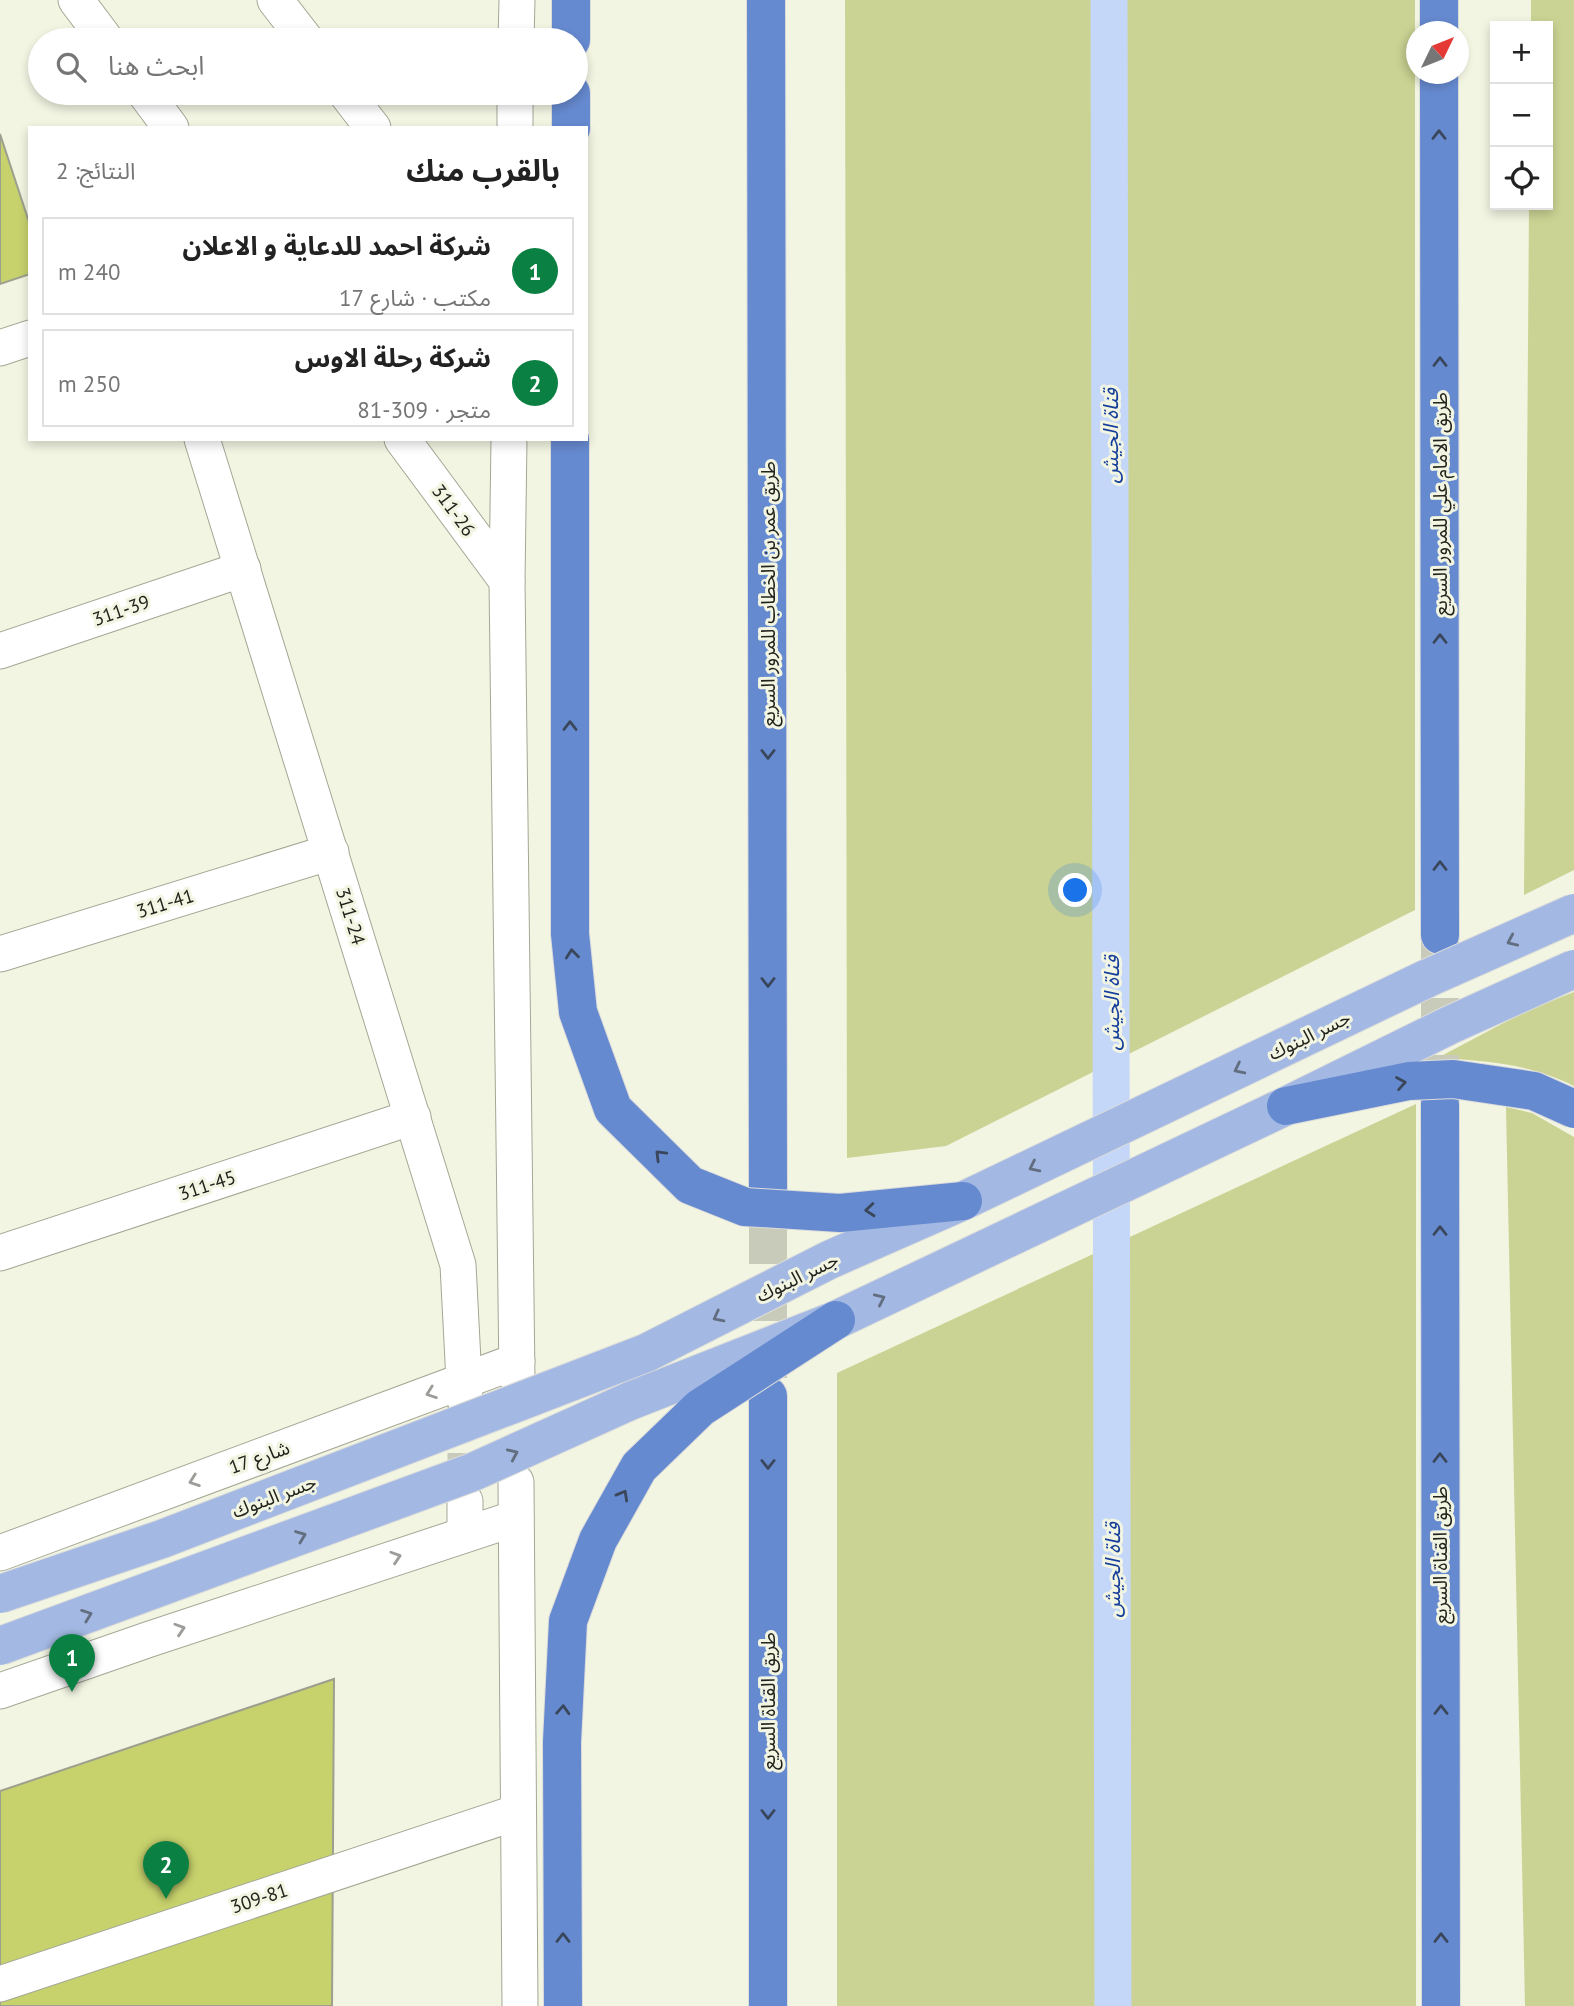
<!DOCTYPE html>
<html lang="ar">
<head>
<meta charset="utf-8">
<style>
  :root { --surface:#fff; --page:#f6f6f6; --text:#222; --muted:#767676; --line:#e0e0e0; --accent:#0b8043 }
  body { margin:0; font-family:"PT Sans","Noto Sans Arabic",sans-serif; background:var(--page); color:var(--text); direction:rtl }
  .controls { position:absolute; right:21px; top:21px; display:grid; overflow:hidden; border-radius:0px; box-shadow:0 4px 10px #0003 }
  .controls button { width:63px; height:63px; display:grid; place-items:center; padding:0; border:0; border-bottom:2px solid var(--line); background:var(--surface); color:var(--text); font:35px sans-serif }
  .compass { position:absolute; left:1406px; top:21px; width:63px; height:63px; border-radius:50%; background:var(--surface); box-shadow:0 4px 10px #0003; rotate:47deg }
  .you { position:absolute; left:1076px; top:891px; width:24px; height:24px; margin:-18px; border:5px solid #fff; border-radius:50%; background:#1a73e8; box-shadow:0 0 0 10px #1a73e833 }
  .badge { display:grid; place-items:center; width:46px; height:46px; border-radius:50%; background:var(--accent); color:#fff; font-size:23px; font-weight:700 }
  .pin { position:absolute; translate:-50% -58px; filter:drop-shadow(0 2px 4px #0008) }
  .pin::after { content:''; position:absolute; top:37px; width:24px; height:21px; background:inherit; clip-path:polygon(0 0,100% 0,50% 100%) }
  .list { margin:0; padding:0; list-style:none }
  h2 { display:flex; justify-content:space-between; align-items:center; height:91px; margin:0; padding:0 28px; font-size:30px }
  h2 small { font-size:23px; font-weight:400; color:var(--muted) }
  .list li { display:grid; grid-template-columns:46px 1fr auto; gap:21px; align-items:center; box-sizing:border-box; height:98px; margin:0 14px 14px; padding:0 14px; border:2px solid var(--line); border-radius:0px }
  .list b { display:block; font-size:26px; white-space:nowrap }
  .list p { margin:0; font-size:23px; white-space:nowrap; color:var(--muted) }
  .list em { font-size:23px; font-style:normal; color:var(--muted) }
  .icon { flex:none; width:38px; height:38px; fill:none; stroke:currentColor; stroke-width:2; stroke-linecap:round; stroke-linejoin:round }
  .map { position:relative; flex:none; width:1574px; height:2006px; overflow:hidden; direction:ltr }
  .search { position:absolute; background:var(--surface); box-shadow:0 4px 10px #0003; left:28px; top:28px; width:560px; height:77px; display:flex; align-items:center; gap:18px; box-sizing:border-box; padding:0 24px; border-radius:38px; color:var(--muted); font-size:26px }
  .panel { position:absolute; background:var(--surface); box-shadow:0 4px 10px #0003; left:28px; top:126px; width:560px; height:315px; border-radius:0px; direction:rtl }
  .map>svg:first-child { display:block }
  .green { fill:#cbd394 }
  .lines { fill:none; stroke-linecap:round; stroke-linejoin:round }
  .canal { stroke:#c5d7f8; stroke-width:37 }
  .building { fill:#c7d26c; stroke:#9da08e; stroke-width:2 }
  .street-tunnel { stroke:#c8cbba; stroke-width:35; stroke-dasharray:35 18; stroke-linecap:butt }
  .highway-tunnel { stroke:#c8cbba; stroke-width:38; stroke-dasharray:38 19; stroke-linecap:butt }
  .street-casing { stroke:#a4a795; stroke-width:37 }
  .highway-casing { stroke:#dcdcdb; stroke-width:40 }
  .street { stroke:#fff; stroke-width:35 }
  .highway { stroke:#668ad0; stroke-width:38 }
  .primary-bridge-casing { stroke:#dcdcdb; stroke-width:40; stroke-linecap:butt }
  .highway-bridge-casing { stroke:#dcdcdb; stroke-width:40; stroke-linecap:butt }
  .primary-bridge { stroke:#a3b9e3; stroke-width:38 }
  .highway-bridge { stroke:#668ad0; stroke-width:38 }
  .oneway { stroke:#3a475b }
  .oneway2 { stroke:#626e80 }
  .oneway3 { stroke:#9c9c99 }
  .labels { text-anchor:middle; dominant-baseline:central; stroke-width:6; stroke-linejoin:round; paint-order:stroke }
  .street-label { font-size:19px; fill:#22231c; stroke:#f2f5e2 }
  .water-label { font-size:21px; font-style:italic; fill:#153e9a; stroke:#f2f5e2 }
</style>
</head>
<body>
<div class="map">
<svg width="1574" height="2006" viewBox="0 0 1574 2006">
  <rect width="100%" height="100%" fill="#f2f5e2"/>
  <g class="green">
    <polygon points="845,0 1415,0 1415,910 946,1146 847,1158"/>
    <polygon points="1531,0 1574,0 1574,870 1524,895 1529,205 1548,205 1548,26 1531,26"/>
    <path d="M1574 992V1086C1529 1064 1493 1062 1444 1058L1443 1055 1528 1010Z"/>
    <polygon points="1416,1104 1416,2006 837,2006 837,1373"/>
    <polygon points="1506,1107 1532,1113 1574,1137 1574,2006 1525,2006"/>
  </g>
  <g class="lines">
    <polyline class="canal" points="1109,0 1113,2006"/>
  </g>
  <g class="building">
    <polygon points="0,134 30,225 30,274 0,284"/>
    <polygon points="334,1679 332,2006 0,2006 0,1791"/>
  </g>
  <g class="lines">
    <polyline class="street-tunnel" points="465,1400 465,1501"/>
    <g class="highway-tunnel">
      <polyline points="1440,941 1440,1104"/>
      <polyline points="768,1378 768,1188"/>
    </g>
    <defs>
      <g id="street">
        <polyline points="76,0 106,40"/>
        <polyline points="275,0 306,40"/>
        <polyline points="516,40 517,0"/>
        <polyline points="145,93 171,128"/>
        <polyline points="346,93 373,128"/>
        <polyline points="515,128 515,93"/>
        <polyline points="0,348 30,338"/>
        <polyline points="202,439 458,1265 465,1400"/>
        <polyline points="402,439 507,581"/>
        <polyline points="509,439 507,581 517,1378"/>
        <polyline points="0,651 243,569"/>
        <polyline points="0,954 331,852"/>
        <polyline points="0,1253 413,1117"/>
        <polyline points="516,1482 520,2006"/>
        <polyline points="465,1501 465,1534"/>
        <polyline points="0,1553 517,1361"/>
        <polyline points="0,1691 150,1639 516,1518"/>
        <polyline points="0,1984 518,1812"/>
      </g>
      <g id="highway">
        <polyline points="766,0 768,1188"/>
        <polyline points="1439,0 1439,32"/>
        <polyline points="571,40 571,0"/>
        <polyline points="1439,74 1440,935"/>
        <polyline points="571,128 571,93"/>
        <polyline points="1440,1104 1441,2006"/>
        <polyline points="768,1396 768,2006"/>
      </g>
    </defs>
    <use href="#street" class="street-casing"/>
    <use href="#highway" class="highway-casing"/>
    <use href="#street" class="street"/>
    <use href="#highway" class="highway"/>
    <defs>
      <g id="primary-bridge">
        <polyline points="0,1594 162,1539 646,1353 829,1260 963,1201 1428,978 1574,913"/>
        <polyline points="0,1646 473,1472 630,1401 836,1320 1286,1106 1450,1025 1574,969"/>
      </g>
      <g id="highway-bridge">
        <polyline points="570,439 570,934 578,1012 613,1109 690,1185 745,1207 840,1213 963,1201"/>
        <polyline points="1286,1106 1409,1081 1453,1079 1534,1091 1574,1109"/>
        <polyline points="563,2006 562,1742 568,1621 598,1540 639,1467 700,1408 836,1320"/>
      </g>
    </defs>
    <use href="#primary-bridge" class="primary-bridge-casing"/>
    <use href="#highway-bridge" class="highway-bridge-casing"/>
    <use href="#primary-bridge" class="primary-bridge"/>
    <use href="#highway-bridge" class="highway-bridge"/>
  </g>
  <defs><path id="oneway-chevron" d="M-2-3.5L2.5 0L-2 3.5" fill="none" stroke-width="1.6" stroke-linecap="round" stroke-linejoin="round" transform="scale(1.75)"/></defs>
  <g class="oneway">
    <use href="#oneway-chevron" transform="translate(1439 135) rotate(-90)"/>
    <use href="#oneway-chevron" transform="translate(1440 362) rotate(-90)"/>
    <use href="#oneway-chevron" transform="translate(1440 639) rotate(-90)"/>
    <use href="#oneway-chevron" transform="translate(570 726) rotate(-90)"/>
    <use href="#oneway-chevron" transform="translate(768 754) rotate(90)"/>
    <use href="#oneway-chevron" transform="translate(1440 866) rotate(-90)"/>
    <use href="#oneway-chevron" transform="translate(572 954) rotate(-96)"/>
    <use href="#oneway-chevron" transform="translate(768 982) rotate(90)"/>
    <use href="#oneway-chevron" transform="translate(1401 1083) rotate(-10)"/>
    <use href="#oneway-chevron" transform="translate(660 1155) rotate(-135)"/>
    <use href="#oneway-chevron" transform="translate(870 1210) rotate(175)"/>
    <use href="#oneway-chevron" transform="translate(1440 1231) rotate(-90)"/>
    <use href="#oneway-chevron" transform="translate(1440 1458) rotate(-90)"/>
    <use href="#oneway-chevron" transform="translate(768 1464) rotate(90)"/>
    <use href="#oneway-chevron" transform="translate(623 1495) rotate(-61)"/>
    <use href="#oneway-chevron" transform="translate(563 1710) rotate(-87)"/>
    <use href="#oneway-chevron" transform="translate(1441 1710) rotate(-90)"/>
    <use href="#oneway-chevron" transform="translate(768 1814) rotate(90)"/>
    <use href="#oneway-chevron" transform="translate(563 1938) rotate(-90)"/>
    <use href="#oneway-chevron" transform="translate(1441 1938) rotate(-90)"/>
  </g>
  <g class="oneway2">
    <use href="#oneway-chevron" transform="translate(1512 941) rotate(156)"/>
    <use href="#oneway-chevron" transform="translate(1239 1069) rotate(154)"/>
    <use href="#oneway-chevron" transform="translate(1034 1167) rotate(154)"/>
    <use href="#oneway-chevron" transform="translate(880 1299) rotate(-25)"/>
    <use href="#oneway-chevron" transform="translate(718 1317) rotate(153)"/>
    <use href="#oneway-chevron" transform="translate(513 1454) rotate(-24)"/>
    <use href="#oneway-chevron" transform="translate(301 1536) rotate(-21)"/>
    <use href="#oneway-chevron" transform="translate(87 1615) rotate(-20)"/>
  </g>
  <g class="oneway3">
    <use href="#oneway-chevron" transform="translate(431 1393) rotate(160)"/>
    <use href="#oneway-chevron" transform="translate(194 1481) rotate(160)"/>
    <use href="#oneway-chevron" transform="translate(396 1557) rotate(-18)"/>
    <use href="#oneway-chevron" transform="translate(180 1629) rotate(-18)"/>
  </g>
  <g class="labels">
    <g class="street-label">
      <text transform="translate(1440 504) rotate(-90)">طريق الامام علي للمرور السريع</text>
      <text transform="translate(454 510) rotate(54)">311-26</text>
      <text transform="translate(768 594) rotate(-90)">طريق عمر بن الخطاب للمرور السريع</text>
      <text transform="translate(121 610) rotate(-19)">311-39</text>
      <text transform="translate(165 903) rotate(-17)">311-41</text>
      <text transform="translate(351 916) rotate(73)">311-24</text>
      <text transform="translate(1309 1035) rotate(-26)">جسر البنوك</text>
      <text transform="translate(207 1185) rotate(-18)">311-45</text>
      <text transform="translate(797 1277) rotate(-26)">جسر البنوك</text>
      <text transform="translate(259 1457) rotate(-20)">شارع 17</text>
      <text transform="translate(274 1496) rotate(-21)">جسر البنوك</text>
      <text transform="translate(1440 1555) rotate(-90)">طريق القناة السريع</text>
      <text transform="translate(768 1701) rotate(-90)">طريق القناة السريع</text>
      <text transform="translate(259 1898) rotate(-18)">309-81</text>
    </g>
    <g class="water-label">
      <text transform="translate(1110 436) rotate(-90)">قناة الجيش</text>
      <text transform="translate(1111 1003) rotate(-90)">قناة الجيش</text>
      <text transform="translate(1112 1570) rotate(-90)">قناة الجيش</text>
    </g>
  </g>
</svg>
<div class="controls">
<button>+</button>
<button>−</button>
<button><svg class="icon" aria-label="locate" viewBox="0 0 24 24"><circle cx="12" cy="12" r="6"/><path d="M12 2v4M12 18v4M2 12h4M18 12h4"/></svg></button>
</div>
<svg class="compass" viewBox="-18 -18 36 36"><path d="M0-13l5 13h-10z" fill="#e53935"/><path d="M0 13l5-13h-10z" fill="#767676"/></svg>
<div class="you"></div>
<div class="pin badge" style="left:72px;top:1692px">1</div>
<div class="pin badge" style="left:166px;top:1899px">2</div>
<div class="search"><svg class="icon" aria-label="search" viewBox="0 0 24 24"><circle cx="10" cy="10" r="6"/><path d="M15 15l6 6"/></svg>ابحث هنا</div>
<section class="panel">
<h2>بالقرب منك<small>النتائج: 2</small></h2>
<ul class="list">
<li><span class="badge">1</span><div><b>شركة احمد للدعاية و الاعلان</b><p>مكتب · شارع 17</p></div><em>240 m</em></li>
<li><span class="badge">2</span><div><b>شركة رحلة الاوس</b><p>متجر · 309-81</p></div><em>250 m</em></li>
</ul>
</section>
</div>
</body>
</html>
